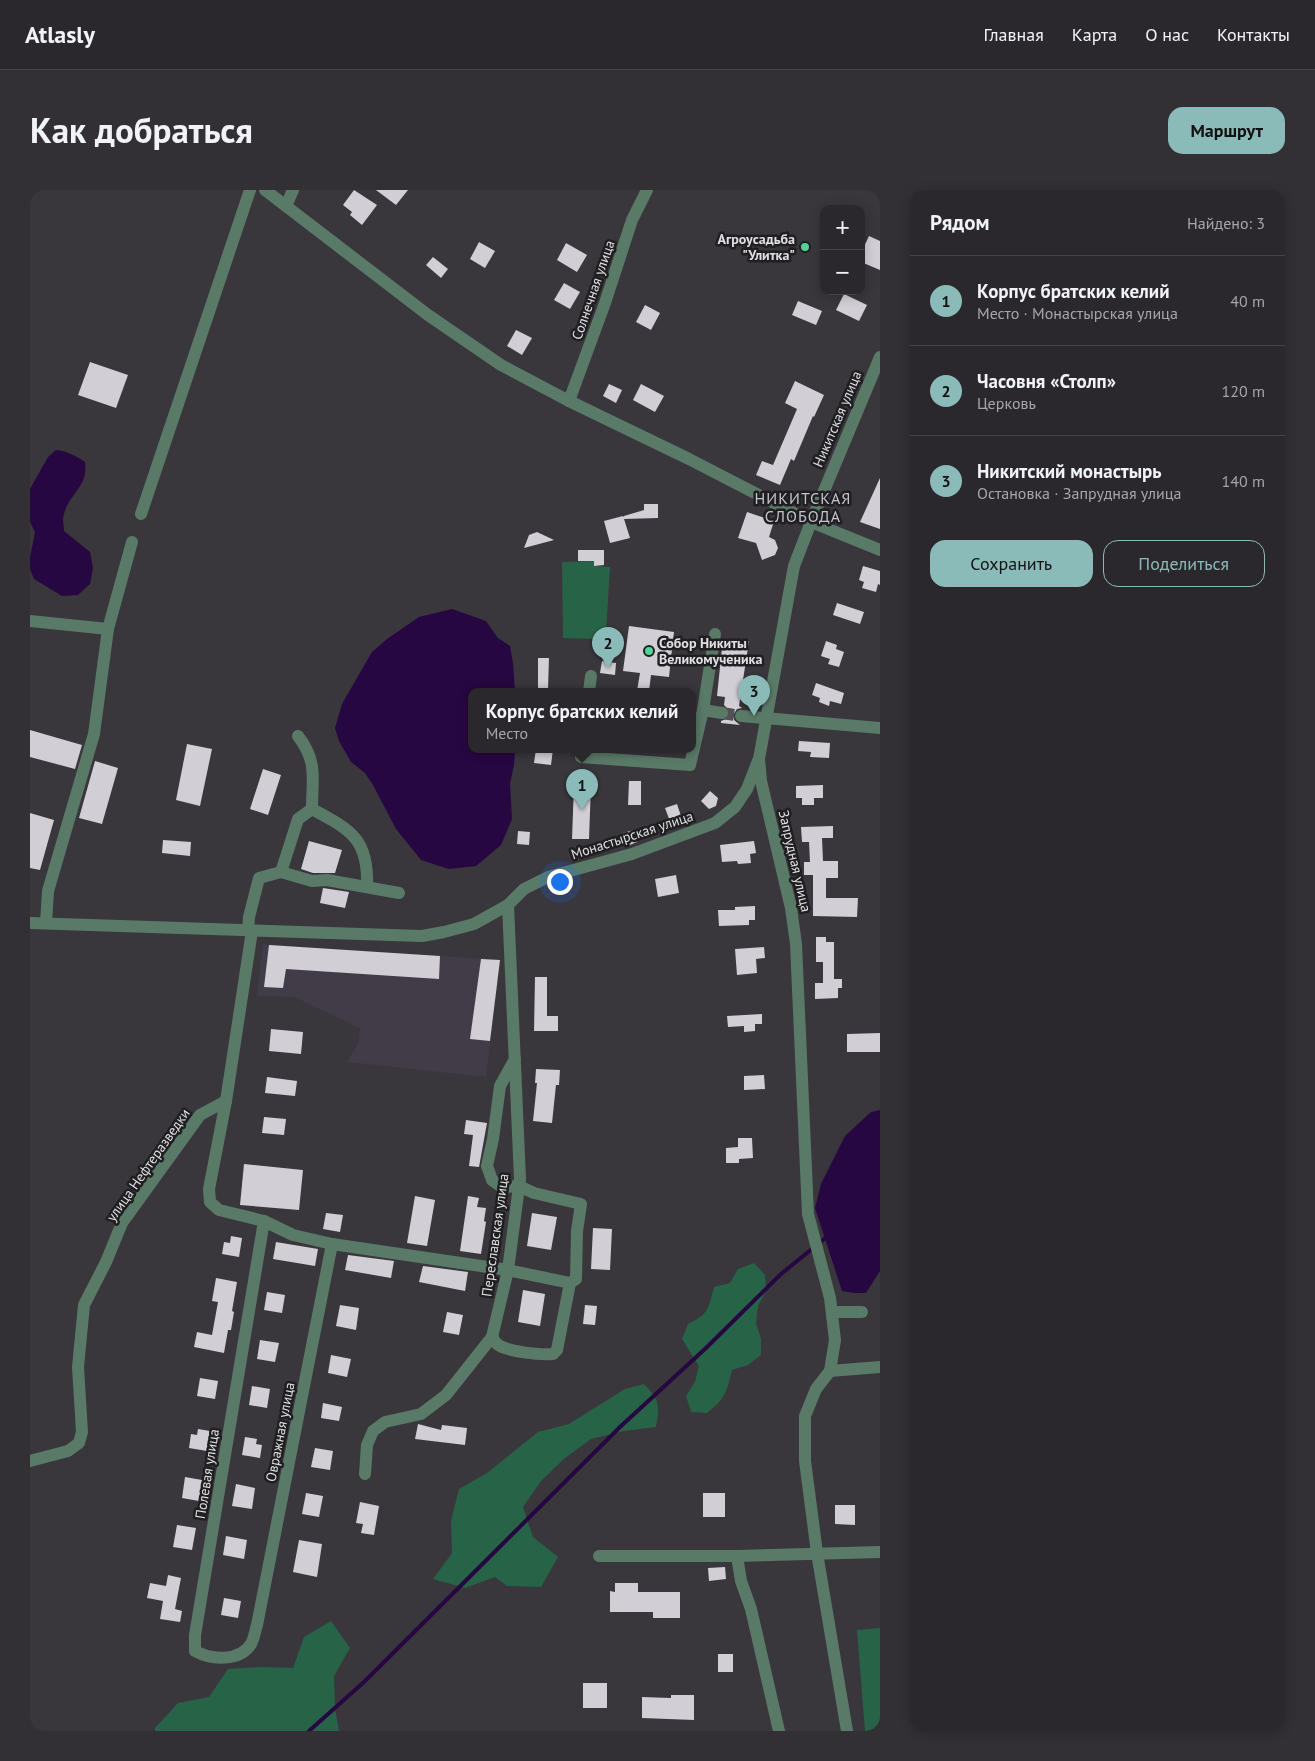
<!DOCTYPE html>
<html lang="ru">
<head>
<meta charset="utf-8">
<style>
  :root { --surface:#2b282d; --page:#333035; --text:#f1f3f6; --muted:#a6a6aa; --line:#474449; --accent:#8bbbb9 }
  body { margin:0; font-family:"PT Sans",sans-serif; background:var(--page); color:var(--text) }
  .controls { position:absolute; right:15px; top:15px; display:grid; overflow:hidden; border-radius:10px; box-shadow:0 2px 12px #0003 }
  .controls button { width:45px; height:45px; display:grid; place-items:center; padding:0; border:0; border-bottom:1px solid var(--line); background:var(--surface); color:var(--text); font:25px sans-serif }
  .you { position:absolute; left:529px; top:691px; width:18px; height:18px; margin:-12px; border:4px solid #fff; border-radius:50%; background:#1a73e8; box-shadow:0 0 0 8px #1a73e833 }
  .badge { display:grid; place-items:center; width:32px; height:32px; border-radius:50%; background:var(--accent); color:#111; font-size:16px; font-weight:700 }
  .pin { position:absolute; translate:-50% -41px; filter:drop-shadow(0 1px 2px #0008) }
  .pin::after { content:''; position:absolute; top:26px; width:18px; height:15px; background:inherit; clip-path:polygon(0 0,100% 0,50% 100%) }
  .popup { position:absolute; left:438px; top:498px; width:228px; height:65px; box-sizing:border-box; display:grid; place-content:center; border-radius:10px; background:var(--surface); filter:drop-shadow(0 1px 4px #0005); font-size:16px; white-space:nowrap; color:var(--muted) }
  .popup b { font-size:19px; color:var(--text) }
  .popup::after { content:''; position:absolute; left:50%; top:100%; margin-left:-10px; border:10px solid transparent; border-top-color:var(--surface) }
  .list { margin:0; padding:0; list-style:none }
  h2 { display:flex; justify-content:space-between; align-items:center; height:65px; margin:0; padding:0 20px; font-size:21px }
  h2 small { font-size:16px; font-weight:400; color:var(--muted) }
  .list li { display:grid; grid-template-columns:32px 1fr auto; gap:15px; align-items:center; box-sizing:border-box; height:90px; padding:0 20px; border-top:1px solid var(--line) }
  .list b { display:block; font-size:19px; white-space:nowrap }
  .list p { margin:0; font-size:16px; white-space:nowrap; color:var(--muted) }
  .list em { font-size:16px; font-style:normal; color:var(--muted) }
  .actions { display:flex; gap:10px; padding:15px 20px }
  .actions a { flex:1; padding:11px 0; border:1px solid var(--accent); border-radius:15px; text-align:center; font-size:18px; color:var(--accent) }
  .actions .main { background:var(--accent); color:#111 }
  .map { position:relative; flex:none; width:850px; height:1541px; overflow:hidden; border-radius:15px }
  header { display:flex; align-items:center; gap:30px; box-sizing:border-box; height:70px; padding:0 25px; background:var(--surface); border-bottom:1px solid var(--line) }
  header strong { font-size:24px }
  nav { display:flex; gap:28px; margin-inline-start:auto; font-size:18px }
  .intro { display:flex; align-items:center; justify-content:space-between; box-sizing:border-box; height:120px; padding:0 30px }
  h1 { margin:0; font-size:35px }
  .button { padding:12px 22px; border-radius:15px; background:var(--accent); color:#111; font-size:18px; font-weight:700 }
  main { display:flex; gap:30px; padding:0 30px }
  aside { flex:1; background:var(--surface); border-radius:15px; box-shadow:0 2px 12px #0003 }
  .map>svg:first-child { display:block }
  .built { fill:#413c48 }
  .green { fill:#276447 }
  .water { fill:#270741 }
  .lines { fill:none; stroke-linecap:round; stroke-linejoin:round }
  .stream { stroke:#270741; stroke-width:4 }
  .building { fill:#d1ced6 }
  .minor-tunnel { stroke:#524f55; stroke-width:12; stroke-dasharray:12 6; stroke-linecap:butt }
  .minor { stroke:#5a7a68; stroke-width:12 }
  .poi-dot { fill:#52d397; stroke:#1f1e21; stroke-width:2 }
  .labels { text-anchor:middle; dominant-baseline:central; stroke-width:5; stroke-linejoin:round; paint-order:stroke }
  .poi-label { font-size:14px; font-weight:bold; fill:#e1dfe3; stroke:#1f1e21; text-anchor:end }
  .street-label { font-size:14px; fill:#e1dfe3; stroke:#1f1e21 }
  .quarter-label { font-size:16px; letter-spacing:1px; fill:#c5c2ca; stroke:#1f1e21 }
</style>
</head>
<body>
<header>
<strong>Atlasly</strong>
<nav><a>Главная</a><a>Карта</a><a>О нас</a><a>Контакты</a></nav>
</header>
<div class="intro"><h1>Как добраться</h1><a class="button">Маршрут</a></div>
<main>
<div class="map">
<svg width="850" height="1541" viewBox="0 0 850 1541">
  <rect width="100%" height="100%" fill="#39363c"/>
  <polygon class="built" points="233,754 470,770 456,887 317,872 328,854 330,838 264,807 227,806"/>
  <g class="green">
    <polygon points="564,371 565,376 580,377 576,443 565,449 533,448 532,372"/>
    <path d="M724 1073 735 1085 736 1101 728 1116 726 1133 731 1149V1165L718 1175 702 1180C697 1202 695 1209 677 1223L661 1222 656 1206 665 1192 669 1176 652 1149 658 1134C679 1124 678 1119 684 1097L700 1093 708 1079Z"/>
    <path d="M614 1194C629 1209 630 1215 626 1237L594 1241 561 1249 535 1268 511 1291 493 1317 503 1347 528 1367 511 1397 477 1396 465 1387 435 1398 403 1389 422 1363 421 1331 429 1299 457 1283 508 1242 539 1234 595 1199Z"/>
    <polygon points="301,1431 320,1458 304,1486 305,1519 309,1541 125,1541 125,1538 148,1513 179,1507 198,1479 231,1477 263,1478 274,1447"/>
    <polygon points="850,1438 850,1541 835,1541 827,1440"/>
  </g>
  <g class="water">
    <path d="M26 260C37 261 46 266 55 272 59 296 39 304 34 324 32 329 34 336 34 341L60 362 63 378 60 394 48 405 32 406 4 389 0 379V367L5 342 0 332V299L18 267Z"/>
    <polygon points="422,419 456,431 468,448 480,456 483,473 485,501 442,501 442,559 485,559 484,575 480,594 482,629 471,655 446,676 419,679 391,670 366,639 343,595 335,583 321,572 309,551 305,538 312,514 342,462 357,449 389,427"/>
    <polygon points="850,920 850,1081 836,1103 824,1103 812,1101 785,1018 791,994 815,946 841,922"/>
  </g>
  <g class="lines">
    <polyline class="stream" points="279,1541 334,1492 590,1237 676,1158 751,1084 798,1046"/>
  </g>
  <g class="building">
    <polygon points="324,0 347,15 332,35 320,25 322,22 313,15"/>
    <polygon points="346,0 378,0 366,15"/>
    <polygon points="839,46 850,51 850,80 831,72 831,63"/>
    <polygon points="449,52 465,61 455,78 440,69"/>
    <polygon points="536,53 557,65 547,82 527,70"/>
    <polygon points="403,67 418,79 411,88 396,75"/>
    <polygon points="534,93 550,102 540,119 524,110"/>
    <polygon points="814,104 837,115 829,131 806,120"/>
    <polygon points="768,111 792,121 786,135 762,125"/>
    <polygon points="615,115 630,123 621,140 606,132"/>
    <polygon points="486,140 502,148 492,165 477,156"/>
    <polygon points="60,172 98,185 86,218 48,205"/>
    <polygon points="765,191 794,205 784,227 783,226 764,271 761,269 750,295 726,285 732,271 743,275 767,219 755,213"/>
    <polygon points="579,194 592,200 586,213 573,206"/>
    <polygon points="611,194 634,206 625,222 603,210"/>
    <polygon points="850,288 850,339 830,332"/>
    <polygon points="614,314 628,314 628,328 594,329 600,348 580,353 574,331 593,326 594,327 594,326 614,320"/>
    <polygon points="717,322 744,331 739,347 745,350 748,358 745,365 732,370 726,353 708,348"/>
    <polygon points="507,342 524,350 494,358 499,345"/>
    <polygon points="548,360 574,360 574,375 564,376 564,371 548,371"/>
    <polygon points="833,376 850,381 850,395 848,394 846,402 832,398 834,392 829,390"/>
    <polygon points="807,413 834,422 830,434 803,425"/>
    <polygon points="599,436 644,442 643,450 644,455 642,459 639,487 621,485 619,501 607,501 610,483 593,481"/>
    <polygon points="697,449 719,451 709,516 712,518 707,519 703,525 704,530 710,535 691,533 691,531 699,528 700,521 694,515 695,507 687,506 692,458 696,459"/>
    <polygon points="796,451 807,455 806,459 814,462 809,477 798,474 800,469 791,466"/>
    <polygon points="508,468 519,468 518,499 508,499"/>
    <polygon points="572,471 586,473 585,485 570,483"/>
    <polygon points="786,493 814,503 811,514 800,511 799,516 789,512 790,508 782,505"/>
    <polygon points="0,540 52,555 45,579 0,567"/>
    <polygon points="769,551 800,553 799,568 780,567 781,562 768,561"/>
    <polygon points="157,554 182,559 170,616 146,610"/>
    <polygon points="506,559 523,559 521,575 504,573"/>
    <polygon points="65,571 88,578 72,634 49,628"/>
    <polygon points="233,579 251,585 238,625 220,619"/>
    <polygon points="599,591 611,591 611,615 598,615"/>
    <polygon points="544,595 561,595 559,649 542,649"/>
    <polygon points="793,595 793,608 784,608 784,615 772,615 772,608 766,608 766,596"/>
    <polygon points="680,601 688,608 686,616 679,619 671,611"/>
    <polygon points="647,614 652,629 641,634 635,618"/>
    <polygon points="0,623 24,630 10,680 0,678"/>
    <polygon points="803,636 803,648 792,648 793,671 808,671 808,688 796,688 796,708 828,708 827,727 783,726 783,685 774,685 774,672 780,672 779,652 772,652 771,637"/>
    <polygon points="604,640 607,652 597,656 593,643"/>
    <polygon points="488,641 500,642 499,655 487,654"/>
    <polygon points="133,650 161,652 160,666 132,663"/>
    <polygon points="279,651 312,660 305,683 283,683 271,679"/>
    <polygon points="724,651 726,663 720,664 721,673 708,674 707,671 692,672 690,655"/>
    <polygon points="646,685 649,703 628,707 625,689"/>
    <polygon points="293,698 319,702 315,718 290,713"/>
    <polygon points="725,716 725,730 719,730 719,735 689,736 688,720 705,720 705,717"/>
    <polygon points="786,747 796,747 796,752 804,752 804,789 812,789 812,798 808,798 808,808 785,809 785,793 793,793 793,772 786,772"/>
    <polygon points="239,755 410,766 409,789 256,779 253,798 234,797"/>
    <polygon points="734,757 735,768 726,769 727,783 707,785 705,759"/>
    <polygon points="451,769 470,770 460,851 440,849"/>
    <polygon points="505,787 517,787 517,826 528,826 528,841 504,841"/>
    <polygon points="732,824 732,834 725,834 725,841 714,842 714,836 698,837 697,826"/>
    <polygon points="241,839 273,842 271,864 239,861"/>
    <polygon points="850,843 850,862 817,862 817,844"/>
    <polygon points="506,879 530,880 529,895 526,895 522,933 503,931 507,893 505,893"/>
    <polygon points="734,885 735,899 714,900 714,886"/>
    <polygon points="237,887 267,891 265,906 235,903"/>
    <polygon points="234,927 256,929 254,945 232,943"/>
    <polygon points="436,930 457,933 449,977 439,976 443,945 434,944"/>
    <polygon points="708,948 722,948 723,968 709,969 709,973 696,973 696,958 708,957"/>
    <polygon points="214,974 273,980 269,1020 210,1015"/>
    <polygon points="385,1006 405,1010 397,1056 377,1053"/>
    <polygon points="438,1006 449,1008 447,1017 456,1018 454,1031 456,1032 451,1064 430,1061"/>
    <polygon points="296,1023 313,1025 310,1042 293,1039"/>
    <polygon points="502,1023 527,1027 521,1060 497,1056"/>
    <polygon points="563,1038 582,1039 580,1080 561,1079"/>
    <polygon points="201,1046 212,1048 209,1067 192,1064 194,1052 200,1053"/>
    <polygon points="246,1052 288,1059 285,1076 243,1069"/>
    <polygon points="318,1065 364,1071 361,1088 315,1080"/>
    <polygon points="393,1076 438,1082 435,1101 389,1092"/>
    <polygon points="186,1088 207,1092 202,1121 204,1122 201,1140 198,1140 194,1163 164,1157 167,1142 182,1145 188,1112 182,1111"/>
    <polygon points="493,1100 515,1104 510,1136 488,1132"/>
    <polygon points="237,1102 255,1105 252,1123 234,1120"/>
    <polygon points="310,1115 329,1118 326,1140 306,1136"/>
    <polygon points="555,1115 567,1116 565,1135 553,1134"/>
    <polygon points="417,1122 433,1125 429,1145 413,1142"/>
    <polygon points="230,1150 249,1153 245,1172 227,1169"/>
    <polygon points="301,1165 321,1169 317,1187 298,1183"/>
    <polygon points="170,1188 188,1191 185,1209 167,1206"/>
    <polygon points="222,1196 240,1199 237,1218 219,1215"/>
    <polygon points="293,1213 312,1217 309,1231 291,1228"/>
    <polygon points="388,1234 411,1240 412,1235 437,1238 435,1255 385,1249"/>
    <polygon points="168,1239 180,1241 177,1261 159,1258 161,1244 167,1245"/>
    <polygon points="215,1247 227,1249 226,1254 232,1255 230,1268 212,1265"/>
    <polygon points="285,1258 303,1261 300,1280 281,1277"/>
    <polygon points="155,1287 172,1290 169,1311 152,1308"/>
    <polygon points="206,1294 225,1298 222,1319 202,1316"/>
    <polygon points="276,1303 293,1306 289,1327 272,1324"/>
    <rect x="673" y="1303" width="22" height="24"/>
    <polygon points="330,1312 349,1316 344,1345 331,1343 333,1334 326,1333"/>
    <polygon points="805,1315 825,1315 825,1335 805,1334"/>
    <polygon points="147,1335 166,1338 162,1360 143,1357"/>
    <polygon points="196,1346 217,1350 214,1369 193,1365"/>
    <polygon points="269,1350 292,1354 287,1387 263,1382"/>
    <polygon points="695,1377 696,1389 679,1391 678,1378"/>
    <polygon points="138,1385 151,1388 145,1419 152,1421 150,1432 130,1429 133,1411 117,1408 120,1393 136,1396"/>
    <polygon points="585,1393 608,1393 608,1402 650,1402 650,1428 623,1428 623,1422 580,1422 580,1401 585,1402"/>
    <polygon points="194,1408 211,1411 208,1428 191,1425"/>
    <rect x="688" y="1464" width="15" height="18"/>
    <rect x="553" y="1493" width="24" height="25"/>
    <polygon points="641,1505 664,1505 664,1530 612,1528 612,1507 641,1508"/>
  </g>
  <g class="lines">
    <polyline class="minor-tunnel" points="692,523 711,526"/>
    <g class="minor">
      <polyline points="235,0 398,125 471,175 539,211 659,269 781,332 850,360"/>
      <polyline points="256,16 263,0"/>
      <polyline points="539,211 575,113 602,30 617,0"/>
      <polyline points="111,324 220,0"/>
      <polyline points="0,431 78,439"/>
      <polyline points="559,501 561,486"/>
      <polyline points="673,520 692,523"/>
      <polyline points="711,526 850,538"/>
      <polyline points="552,559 551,567 660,575 673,520 685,444"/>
      <path d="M282 619C321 640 339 649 337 697"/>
      <polyline points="251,682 282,691 297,690 369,703"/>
      <polyline points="0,733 392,746 414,742 444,734 478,715 494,699 518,687 602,664 685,633 705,617 717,599 728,571"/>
      <polyline points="16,733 18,701 64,544 78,439 102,352"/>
      <path d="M218 741 219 727 229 688 251 682 268 629 282 619C282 588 288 572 268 546"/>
      <polyline points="196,911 222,741"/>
      <path d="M234 1031 165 1445V1461C181 1470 210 1472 221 1454 224 1449 225 1441 227 1435L302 1054"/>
      <polyline points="802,1122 832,1122"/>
      <path d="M462 1147C464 1149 465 1152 467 1154 477 1162 510 1165 523 1164L527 1160 540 1093 546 1089 547 1041 551 1014 504 1003 489 996 472 997 462 990 457 976 463 949 470 896 485 869"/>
      <polyline points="800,1181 850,1177"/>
      <polyline points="0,1271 38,1261 49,1253 52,1242 48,1177 54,1115 76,1072 92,1033 170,925 196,911 179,999 180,1012 189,1020 234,1031 263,1045 302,1054 478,1080 540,1093"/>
      <polyline points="335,1284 337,1255 343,1241 355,1232 391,1224 416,1205 462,1147 478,1080 490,989 478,715"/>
      <polyline points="569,1366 707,1366 850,1362"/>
      <polyline points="707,1366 711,1391 721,1419 749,1541"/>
      <polyline points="817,1541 787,1363 775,1271 775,1226 786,1199 800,1181 805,1150 800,1108 778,1024 766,754 761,718 731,591 729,569 764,376 781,332 850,167"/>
    </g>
  </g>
  <g class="poi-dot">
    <circle cx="775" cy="57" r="5"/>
    <circle cx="619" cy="461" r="5"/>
  </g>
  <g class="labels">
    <g class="poi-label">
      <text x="765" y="49">Агроусадьба<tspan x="765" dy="16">"Улитка"</tspan></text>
      <text x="629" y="453" text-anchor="start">Собор Никиты<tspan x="629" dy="16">Великомученика</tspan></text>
    </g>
    <g class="street-label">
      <text transform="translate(563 100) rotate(-71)">Солнечная улица</text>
      <text transform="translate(807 229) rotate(-67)">Никитская улица</text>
      <text transform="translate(602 645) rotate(-18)">Монастырская улица</text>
      <text transform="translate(765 671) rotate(77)">Запрудная улица</text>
      <text transform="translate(118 975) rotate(-55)">улица Нефтеразведки</text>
      <text transform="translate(465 1045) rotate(-82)">Переславская улица</text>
      <text transform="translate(250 1242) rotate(-79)">Овражная улица</text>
      <text transform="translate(177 1284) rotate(-81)">Полевая улица</text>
    </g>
    <g class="quarter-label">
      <text x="773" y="308">НИКИТСКАЯ<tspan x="773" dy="18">СЛОБОДА</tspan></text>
    </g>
  </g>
</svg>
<div class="controls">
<button>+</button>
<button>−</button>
</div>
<div class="you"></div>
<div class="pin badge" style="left:552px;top:620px">1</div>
<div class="popup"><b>Корпус братских келий</b>Место</div>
<div class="pin badge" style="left:578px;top:478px">2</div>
<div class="pin badge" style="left:724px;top:526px">3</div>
</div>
<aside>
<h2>Рядом<small>Найдено: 3</small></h2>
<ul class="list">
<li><span class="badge">1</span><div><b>Корпус братских келий</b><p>Место · Монастырская улица</p></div><em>40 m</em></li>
<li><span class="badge">2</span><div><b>Часовня «Столп»</b><p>Церковь</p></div><em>120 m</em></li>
<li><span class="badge">3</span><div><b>Никитский монастырь</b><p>Остановка · Запрудная улица</p></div><em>140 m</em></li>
</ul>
<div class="actions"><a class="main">Сохранить</a><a>Поделиться</a></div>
</aside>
</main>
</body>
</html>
